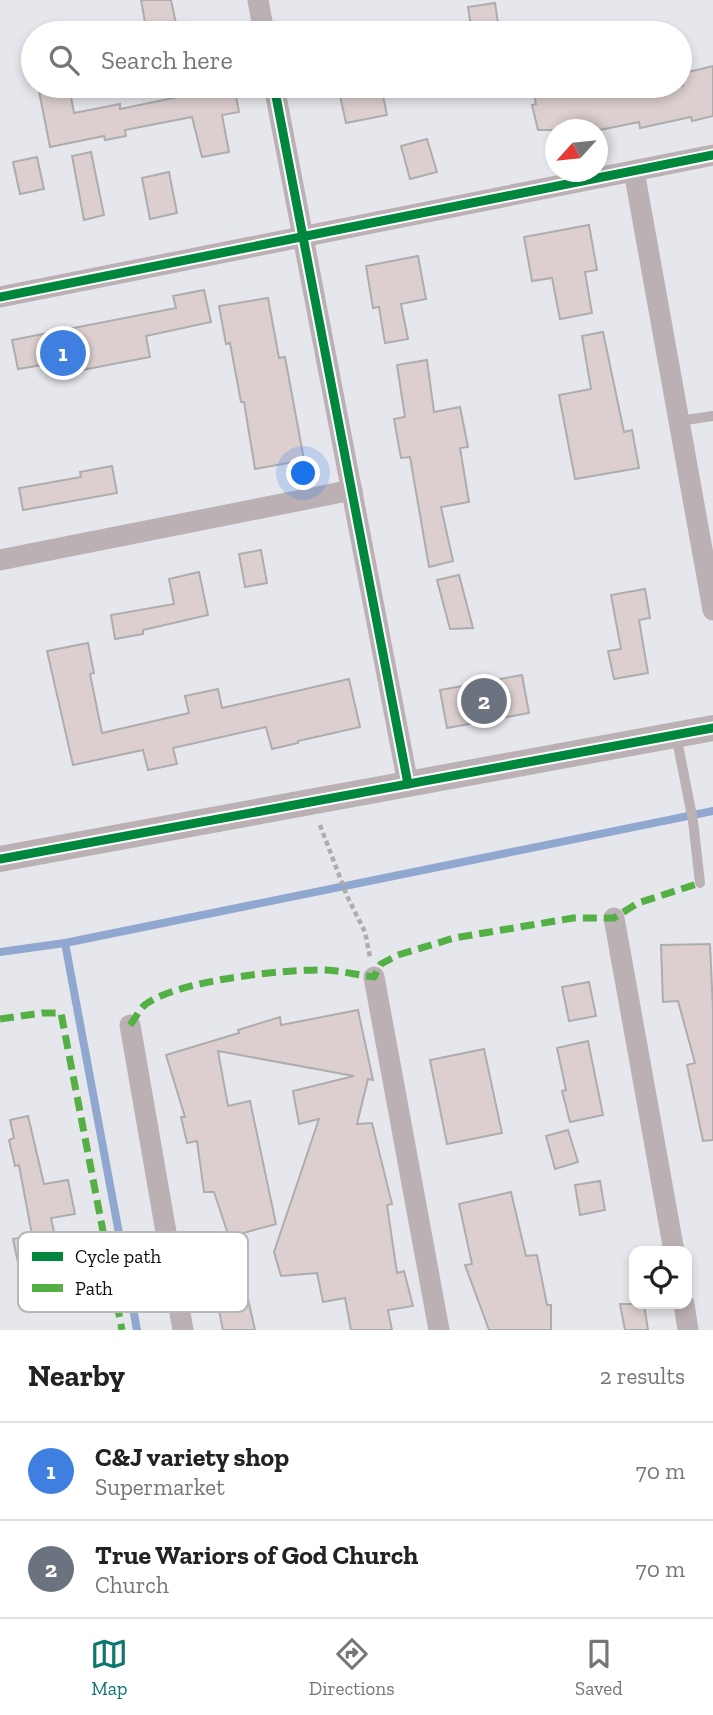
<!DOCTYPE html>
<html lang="en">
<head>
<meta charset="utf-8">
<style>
  :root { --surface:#fff; --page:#f2f2f2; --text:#222; --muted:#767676; --line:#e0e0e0; --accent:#0f766e }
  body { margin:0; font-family:"Zilla Slab",serif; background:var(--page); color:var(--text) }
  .controls { position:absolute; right:21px; bottom:21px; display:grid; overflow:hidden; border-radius:14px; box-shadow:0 4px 10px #0003 }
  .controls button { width:63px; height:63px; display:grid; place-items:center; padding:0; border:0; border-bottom:2px solid var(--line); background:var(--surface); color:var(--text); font:35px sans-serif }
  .compass { position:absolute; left:545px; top:119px; width:63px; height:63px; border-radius:50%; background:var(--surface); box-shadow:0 4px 10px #0003; rotate:243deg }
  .you { position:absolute; left:304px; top:474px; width:24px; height:24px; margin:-18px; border:5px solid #fff; border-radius:50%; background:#1a73e8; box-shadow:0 0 0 10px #1a73e833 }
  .badge { display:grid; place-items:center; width:46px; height:46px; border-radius:50%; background:var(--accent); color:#fff; font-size:23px; font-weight:700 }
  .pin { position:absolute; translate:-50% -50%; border:4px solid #fff; box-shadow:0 2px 7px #0006 }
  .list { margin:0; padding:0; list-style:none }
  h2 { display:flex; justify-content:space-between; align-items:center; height:91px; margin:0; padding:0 28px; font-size:30px }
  h2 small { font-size:23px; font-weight:400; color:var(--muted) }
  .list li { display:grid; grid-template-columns:46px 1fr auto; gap:21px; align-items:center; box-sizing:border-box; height:98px; padding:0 28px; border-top:2px solid var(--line) }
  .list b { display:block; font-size:26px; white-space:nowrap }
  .list p { margin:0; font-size:23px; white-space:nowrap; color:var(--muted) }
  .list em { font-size:23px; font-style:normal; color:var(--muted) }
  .icon { flex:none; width:38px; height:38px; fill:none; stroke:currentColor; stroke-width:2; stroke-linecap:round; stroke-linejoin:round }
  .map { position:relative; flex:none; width:713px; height:1330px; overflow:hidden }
  .search { position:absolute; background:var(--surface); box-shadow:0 4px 10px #0003; left:21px; right:21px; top:21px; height:77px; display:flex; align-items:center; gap:18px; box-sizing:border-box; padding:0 24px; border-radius:38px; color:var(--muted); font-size:26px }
  .sheet { height:287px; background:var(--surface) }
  nav { display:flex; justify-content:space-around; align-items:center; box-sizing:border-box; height:98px; border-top:2px solid var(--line); background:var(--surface); font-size:19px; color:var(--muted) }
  nav a { display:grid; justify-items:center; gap:4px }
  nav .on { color:var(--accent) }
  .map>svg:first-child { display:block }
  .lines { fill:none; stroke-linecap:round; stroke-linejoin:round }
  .stream { stroke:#90a7cf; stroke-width:8 }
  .building { fill:#ddcfcf; stroke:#aeadae; stroke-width:2 }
  .path { stroke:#afabae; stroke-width:4.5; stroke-dasharray:5 3.5; stroke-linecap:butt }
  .service { stroke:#bbb1b4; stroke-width:10 }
  .minor { stroke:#bbb1b4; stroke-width:21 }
  .tertiary { stroke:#bbb1b4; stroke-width:26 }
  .quiet { stroke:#54b044; stroke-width:7; stroke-dasharray:14 7; stroke-linecap:butt }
  .cycleway-casing { stroke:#fff; stroke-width:13 }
  .cycleway { stroke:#00873e; stroke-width:9 }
  .key { fill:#fff; stroke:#b6b7b8; stroke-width:2 }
  .key-label { font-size:19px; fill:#0d0e11 }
</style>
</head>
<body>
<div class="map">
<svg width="713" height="1330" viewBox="0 0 713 1330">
  <rect width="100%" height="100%" fill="#e6e7ec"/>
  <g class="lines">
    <g class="stream">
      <polyline points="65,943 137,1330"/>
      <polyline points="0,952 65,943 713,811"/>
    </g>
  </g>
  <g class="building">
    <polygon points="141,0 171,0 178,33 147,33"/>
    <polygon points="495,3 499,30 472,33 468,7"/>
    <polygon points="713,66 713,116 692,121 691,117 640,128 639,122 600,130 538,130 532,105 536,104 532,86 683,86 680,74"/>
    <polygon points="38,86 69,86 74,113 120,104 120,109 188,95 187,90 208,86 234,86 239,112 222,115 229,152 202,157 192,117 125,130 126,136 105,140 104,136 50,147"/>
    <polygon points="365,86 381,86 387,115 346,123 339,91"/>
    <polygon points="427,139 437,172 410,179 401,146"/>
    <polygon points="91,152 104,215 84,220 72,156"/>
    <polygon points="37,157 44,189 20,194 13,162"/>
    <polygon points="169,172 177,213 150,219 142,178"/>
    <polygon points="589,225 597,270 585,272 592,313 560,319 552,278 532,281 524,237"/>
    <polygon points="418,256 426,299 401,304 408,339 385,343 379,307 373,308 366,266"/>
    <polygon points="204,290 211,322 146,336 150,357 77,371 78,373 57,377 54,363 18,369 12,340 176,308 173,296"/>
    <polygon points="268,298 279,358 285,357 304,460 255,469 244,402 241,402 230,343 226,344 219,306"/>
    <polygon points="603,332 624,432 632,430 639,468 575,479 559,395 591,389 582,336"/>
    <polygon points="427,360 434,412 460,407 468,447 460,448 469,502 441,507 453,561 429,567 410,457 401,458 394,419 405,417 397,365"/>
    <polygon points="112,466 117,493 23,510 19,488 81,477 80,472"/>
    <polygon points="261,550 267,583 245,587 239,554"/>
    <polygon points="199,572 208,615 143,630 143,634 115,639 111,615 174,604 169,579"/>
    <polygon points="459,575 473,628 450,629 437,580"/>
    <polygon points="645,589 650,618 639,620 648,673 614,679 608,651 621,649 611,595"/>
    <polygon points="88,643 94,673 90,674 102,733 189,713 185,696 218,689 222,708 349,679 360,727 298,741 298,743 272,749 266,727 173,748 177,764 148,770 143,750 73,765 47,651"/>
    <polygon points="522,675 529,713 447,728 440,690"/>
    <polygon points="710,944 713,1009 713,1140 703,1141 687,1065 695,1063 678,1001 663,1002 661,945"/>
    <polygon points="589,982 596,1016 569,1021 562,987"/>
    <polygon points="358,1010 373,1080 368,1079 357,1124 372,1123 392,1204 387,1205 397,1273 404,1271 413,1306 388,1310 392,1330 351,1330 345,1298 323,1302 317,1273 281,1276 274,1252 319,1119 299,1124 293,1091 354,1076 218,1051 228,1106 250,1101 276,1224 229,1237 214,1192 204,1192 197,1141 187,1143 181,1117 185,1117 166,1055 239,1033 238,1030 280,1017 281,1025"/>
    <polygon points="588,1041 603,1115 570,1122 562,1091 566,1090 557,1048"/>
    <polygon points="484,1049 502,1133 447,1144 430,1060"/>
    <polygon points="28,1116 44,1184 68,1180 75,1214 51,1218 62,1268 21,1277 13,1239 32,1235 19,1165 15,1166 9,1140 14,1138 10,1120"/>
    <polygon points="568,1130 578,1162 555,1169 546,1136"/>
    <polygon points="600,1181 605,1210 580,1215 575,1185"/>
    <polygon points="511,1192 526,1256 537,1255 547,1305 551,1305 551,1330 489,1330 465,1265 472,1264 459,1204"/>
    <polygon points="248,1299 255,1330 223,1330 218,1305"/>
    <polygon points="620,1304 644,1304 648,1330 625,1330"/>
  </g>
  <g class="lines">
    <polyline class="path" points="320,825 347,896 365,932 370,957"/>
    <g class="service">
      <polyline points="679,421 713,416"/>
      <polyline points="676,735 693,821 700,883"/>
    </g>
    <g class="minor">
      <polyline points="258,0 264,33"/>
      <polyline points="274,86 408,784"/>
      <polyline points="634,171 713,610"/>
      <polyline points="0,297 713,155"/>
      <polyline points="0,560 352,490"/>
      <polyline points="614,918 674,1251"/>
      <polyline points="374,977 439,1330"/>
      <polyline points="130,1025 183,1330"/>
      <polyline points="684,1304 688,1330"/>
    </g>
    <polyline class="tertiary" points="0,859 713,728"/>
    <g class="quiet">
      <polyline points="0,1019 42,1013 61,1013 122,1330"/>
      <path d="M130 1025C135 1019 140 1008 146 1004 179 980 285 969 326 970 342 971 358 975 374 977L381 964 398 955 454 938 573 918H614L638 903 700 883"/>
    </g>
    <defs>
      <g id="cycleway">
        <polyline points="274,86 408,784"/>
        <polyline points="0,297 713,155"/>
        <polyline points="0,859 713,728"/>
      </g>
    </defs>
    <use href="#cycleway" class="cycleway-casing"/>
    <use href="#cycleway" class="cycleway"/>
  </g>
  <rect x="18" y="1232" width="230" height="80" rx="10" class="key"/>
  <rect x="32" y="1252" width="31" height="9" fill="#00873e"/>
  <rect x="32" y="1284" width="31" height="8" fill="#54b044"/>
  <g class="key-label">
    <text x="75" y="1263">Cycle path</text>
    <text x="75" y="1295">Path</text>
  </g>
</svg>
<div class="controls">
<button><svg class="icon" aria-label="locate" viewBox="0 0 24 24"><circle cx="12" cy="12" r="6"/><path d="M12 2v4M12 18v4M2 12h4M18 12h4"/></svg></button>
</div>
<svg class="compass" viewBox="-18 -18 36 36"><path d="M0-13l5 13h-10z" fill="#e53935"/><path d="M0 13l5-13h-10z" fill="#767676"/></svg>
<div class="you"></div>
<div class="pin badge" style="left:63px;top:353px;background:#3f7fe0">1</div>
<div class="pin badge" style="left:484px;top:701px;background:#6b7280">2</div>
<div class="search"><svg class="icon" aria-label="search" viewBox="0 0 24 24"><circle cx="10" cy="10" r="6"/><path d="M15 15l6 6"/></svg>Search here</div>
</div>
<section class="sheet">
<h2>Nearby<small>2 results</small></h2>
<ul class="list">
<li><span class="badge" style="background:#3f7fe0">1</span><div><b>C&amp;J variety shop</b><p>Supermarket</p></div><em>70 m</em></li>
<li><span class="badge" style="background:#6b7280">2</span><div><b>True Wariors of God Church</b><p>Church</p></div><em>70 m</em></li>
</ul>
</section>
<nav>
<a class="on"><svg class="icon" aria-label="map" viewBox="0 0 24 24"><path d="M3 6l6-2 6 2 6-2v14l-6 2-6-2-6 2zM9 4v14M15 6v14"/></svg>Map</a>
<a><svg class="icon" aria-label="directions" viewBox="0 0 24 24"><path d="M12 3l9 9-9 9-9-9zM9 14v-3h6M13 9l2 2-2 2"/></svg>Directions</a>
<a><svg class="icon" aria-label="saved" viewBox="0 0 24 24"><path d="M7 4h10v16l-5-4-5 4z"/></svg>Saved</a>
</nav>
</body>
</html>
